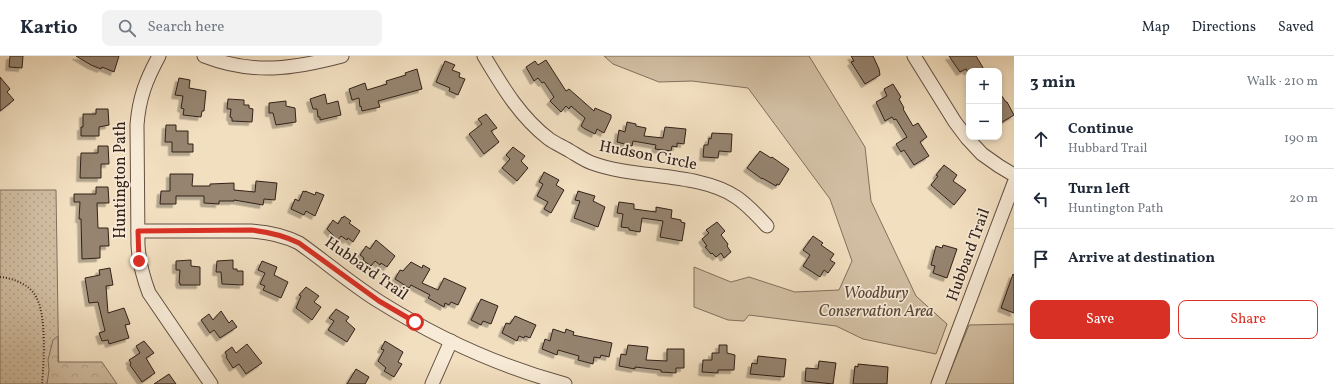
<!DOCTYPE html>
<html lang="en">
<head>
<meta charset="utf-8">
<style>
  :root { --surface:#fff; --page:#f2f2f3; --text:#1f2937; --muted:#747a83; --line:#e0e1e3; --accent:#d93025 }
  body { margin:0; font-family:Vollkorn,serif; background:var(--page); color:var(--text) }
  .controls { position:absolute; right:12px; top:12px; display:grid; overflow:hidden; border-radius:8px; box-shadow:0 2px 6px #0003 }
  .controls button { width:36px; height:36px; display:grid; place-items:center; padding:0; border:0; border-bottom:1px solid var(--line); background:var(--surface); color:var(--text); font:20px sans-serif }
  .stop { position:absolute; width:12px; height:12px; margin:-9px; border:3px solid #d93025; border-radius:50%; background:#fff }
  .stop.end { background:#d93025; border-color:#fff; box-shadow:0 1px 4px #0008 }
  .list { margin:0; padding:0; list-style:none }
  h2 { display:flex; justify-content:space-between; align-items:center; height:52px; margin:0; padding:0 16px; font-size:17px }
  h2 small { font-size:13px; font-weight:400; color:var(--muted) }
  .list li { display:grid; grid-template-columns:26px 1fr auto; gap:12px; align-items:center; box-sizing:border-box; height:60px; padding:0 16px; border-top:1px solid var(--line) }
  .list b { display:block; font-size:15px; white-space:nowrap }
  .list p { margin:0; font-size:13px; white-space:nowrap; color:var(--muted) }
  .list em { font-size:13px; font-style:normal; color:var(--muted) }
  .actions { display:flex; gap:8px; padding:12px 16px }
  .actions a { flex:1; padding:9px 0; border:1px solid var(--accent); border-radius:8px; text-align:center; font-size:14px; color:var(--accent) }
  .actions .main { background:var(--accent); color:#fff }
  .icon { flex:none; width:22px; height:22px; fill:none; stroke:currentColor; stroke-width:2; stroke-linecap:round; stroke-linejoin:round }
  .map { position:relative; flex:none; width:1014px; height:328px; overflow:hidden }
  header { display:flex; align-items:center; gap:24px; box-sizing:border-box; height:56px; padding:0 20px; background:var(--surface); border-bottom:1px solid var(--line) }
  header strong { font-size:19px }
  nav { display:flex; gap:22px; margin-inline-start:auto; font-size:14px }
  .search { width:280px; height:36px; background:var(--page); display:flex; align-items:center; gap:10px; box-sizing:border-box; padding:0 14px; border-radius:8px; color:var(--muted); font-size:15px }
  main { display:flex }
  aside { flex:1; background:var(--surface) }
  .map>svg:first-child { display:block }
  .grass { fill:url(#grass-dots); stroke:#82705e }
  .forest { fill:url(#forest-crowns); stroke:#82705e }
  .park { fill:#d2bfa3; stroke:#82705e }
  .building { fill:#96846f; stroke:#332118; filter:url(#shadow) }
  .lines { fill:none; stroke-linecap:round; stroke-linejoin:round }
  .minor-casing { stroke:#635042; stroke-width:15 }
  .path { stroke:#332118; stroke-width:2; stroke-dasharray:1 2; stroke-linecap:butt }
  .minor { stroke:#f7ead6; stroke-width:13 }
  .route { stroke:#d93025; stroke-width:5 }
  .labels { text-anchor:middle; dominant-baseline:central; stroke-width:3.5; stroke-linejoin:round; paint-order:stroke }
  .street-label { font-size:16px; fill:#332118; stroke:#f7ead6 }
  .park-label { font-size:16px; font-style:italic; fill:#5b483b; stroke:#f7ead6 }
</style>
</head>
<body>
<header>
<strong>Kartio</strong>
<div class="search"><svg class="icon" aria-label="search" viewBox="0 0 24 24"><circle cx="10" cy="10" r="6"/><path d="M15 15l6 6"/></svg>Search here</div>
<nav><a>Map</a><a>Directions</a><a>Saved</a></nav>
</header>
<main>
<div class="map">
<svg width="1014" height="328" viewBox="0 0 1014 328">
  <defs>
    <pattern id="grass-dots" width="8" height="8" patternUnits="userSpaceOnUse"><rect width="8" height="8" fill="#d2bfa3"/><path d="M2 2h.1M6 6h.1" fill="none" stroke="#b5a48c" stroke-width="1.8" stroke-linecap="round"/></pattern>
    <pattern id="forest-crowns" width="20" height="18" patternUnits="userSpaceOnUse"><rect width="20" height="18" fill="#d2bfa3"/><path d="M2 6a3 3 0 1 1 6 0M12 15a3 3 0 1 1 6 0" fill="none" stroke="#b5a48c"/></pattern>
    <filter id="shadow"><feDropShadow dx="-3.5" dy="3.5" stdDeviation="0" flood-color="#0004"/></filter>
  </defs>
  <rect width="100%" height="100%" fill="#f2dfc0"/>
  <filter id="stains"><feTurbulence type="fractalNoise" baseFrequency=".005" numOctaves="4"/><feColorMatrix values="0 0 0 0 .2 0 0 0 0 .09 0 0 0 0 .02 0 0 0 .5 -.17"/></filter>
  <radialGradient id="worn" r=".72"><stop offset=".6" stop-color="#630" stop-opacity="0"/><stop offset="1" stop-color="#630" stop-opacity=".3"/></radialGradient>
  <polygon class="grass" points="0,134 56,134 59,328 0,328"/>
  <polygon class="forest" points="58,280 58,306 102,306 117,328 47,328 49,314 48,304 53,284"/>
  <g class="park">
    <polygon points="604,0 809,0 865,91 871,145 916,240 947,268 936,298 863,283 836,270 749,259 744,265 728,264 694,251 694,211 731,226 749,221 795,236 839,234 852,205 830,143 748,32 692,25 659,26 613,8"/>
    <polygon points="1014,268 1014,328 945,328 969,269"/>
  </g>
  <g class="building">
    <polygon points="10,0 23,0 22,12 9,11"/>
    <polygon points="76,0 119,0 114,16 102,11 101,13 91,9"/>
    <polygon points="851,0 873,0 879,13 880,19 865,28 851,6 854,5"/>
    <polygon points="949,0 976,0 985,15 967,15 966,13 960,16"/>
    <polygon points="546,4 566,35 569,33 594,55 595,52 611,59 611,62 604,77 597,73 595,78 585,73 581,70 585,62 571,50 569,53 566,50 561,56 550,45 554,41 544,26 542,27 538,22 534,25 526,11 535,5 538,9"/>
    <polygon points="445,5 455,9 452,14 460,17 459,21 465,23 458,39 449,35 450,32 436,26"/>
    <polygon points="417,13 422,33 378,45 380,51 362,55 361,50 360,51 359,42 352,44 349,33 365,27 367,34 387,28 386,25 406,19 405,17"/>
    <polygon points="0,21 10,33 7,36 14,44 0,55"/>
    <polygon points="179,22 190,24 189,32 206,35 204,55 202,55 201,61 183,59 184,53 181,52 183,40 175,39"/>
    <polygon points="893,28 901,41 899,43 904,52 903,53 913,70 918,67 927,81 920,86 929,100 914,109 904,94 901,96 896,88 907,81 896,63 894,64 892,61 885,65 876,46 887,40 884,33"/>
    <polygon points="999,36 1006,46 1007,46 1014,59 999,68"/>
    <polygon points="325,38 327,48 338,45 341,59 320,64 320,61 318,61 317,53 313,53 310,43"/>
    <polygon points="228,43 244,44 244,49 249,49 249,52 253,53 252,66 232,65 232,62 230,61 231,53 227,53"/>
    <polygon points="286,45 286,50 295,52 296,66 276,69 273,57 269,57 269,47"/>
    <polygon points="96,53 108,53 109,69 99,71 99,80 81,80 81,71 83,71 83,58 96,58"/>
    <polygon points="486,58 497,72 491,75 499,86 484,98 469,78 482,68 478,63"/>
    <polygon points="627,66 636,68 636,70 646,72 644,80 663,82 665,71 686,73 684,88 677,87 677,91 672,90 671,95 655,93 656,89 633,85 632,90 617,86 619,74 625,76"/>
    <polygon points="166,69 176,69 176,75 188,75 188,88 193,88 193,96 172,96 172,86 165,86"/>
    <polygon points="712,77 732,78 731,96 719,95 718,102 703,101 704,89 708,89 709,82 711,83"/>
    <polygon points="98,90 108,90 109,108 101,108 101,122 80,122 81,97 98,97"/>
    <polygon points="513,91 525,100 521,105 528,112 517,125 502,112 510,103 506,99"/>
    <polygon points="760,95 771,102 772,101 789,113 779,129 777,128 776,130 762,122 762,123 747,112"/>
    <polygon points="944,109 957,119 953,125 966,134 954,149 931,129 938,120 936,119"/>
    <polygon points="544,116 559,124 556,129 564,134 551,157 544,153 548,146 537,140 543,128 539,126"/>
    <polygon points="170,118 193,118 192,130 210,130 210,128 234,127 234,134 255,136 256,125 277,127 275,144 264,143 263,149 234,144 234,145 219,145 219,148 204,147 204,140 176,140 176,148 160,148 161,135 170,135"/>
    <polygon points="96,131 108,131 109,147 97,147 98,172 108,172 109,190 100,190 100,202 82,203 81,163 79,163 80,146 74,146 74,138 96,138"/>
    <polygon points="303,135 305,136 305,135 315,139 316,136 324,139 315,160 306,155 304,159 291,153 295,143 299,145"/>
    <polygon points="578,135 595,140 593,145 605,151 598,171 574,162 580,145 575,144"/>
    <polygon points="619,146 634,148 634,153 656,156 656,151 672,154 671,162 681,164 681,166 685,167 682,185 660,181 663,165 642,162 640,176 629,174 629,172 621,171 623,158 617,157"/>
    <polygon points="344,160 351,165 349,167 360,175 353,186 348,182 347,184 341,180 338,184 327,173 333,164 338,168 342,161 343,162"/>
    <polygon points="717,166 725,175 721,179 728,188 727,190 731,196 724,202 721,197 716,201 712,197 711,198 705,191 707,190 702,183 709,177 706,174"/>
    <polygon points="813,180 823,187 821,189 834,198 830,204 835,207 828,217 824,214 820,221 803,210 810,199 803,194"/>
    <polygon points="376,184 395,200 387,211 381,207 380,209 375,205 371,210 363,204 364,202 360,199 366,190 370,193"/>
    <polygon points="943,189 957,193 947,222 933,217 935,210 931,209 936,190 942,192"/>
    <polygon points="191,204 191,210 200,211 200,229 180,229 180,227 179,227 180,214 176,214 176,205"/>
    <polygon points="233,204 233,213 237,213 237,215 243,215 243,229 222,228 221,216 216,216 217,205"/>
    <polygon points="262,205 277,211 274,219 288,226 281,242 263,234 265,230 260,228 265,217 258,214"/>
    <polygon points="411,206 422,212 423,209 430,213 422,227 438,234 444,222 466,232 458,249 451,246 449,249 445,247 444,251 428,242 430,239 411,229 409,232 395,223 400,214 403,215"/>
    <polygon points="110,212 113,229 106,230 108,257 124,252 130,268 125,269 129,282 109,288 108,284 102,285 99,277 105,275 98,246 89,247 85,222 100,219 99,214"/>
    <polygon points="1013,218 1014,219 1014,257 1001,252"/>
    <polygon points="306,231 319,240 314,246 321,251 312,264 296,252 301,240 299,239"/>
    <polygon points="481,243 498,250 491,268 483,265 481,269 471,264"/>
    <polygon points="336,253 349,261 346,265 355,273 347,286 328,274 334,265 329,262"/>
    <polygon points="221,255 229,267 232,264 237,271 220,282 214,274 210,277 201,264 209,258 213,264"/>
    <polygon points="515,260 536,269 530,282 525,280 524,282 519,280 517,285 502,277 506,267 510,268"/>
    <polygon points="553,273 565,277 566,273 574,276 573,279 612,287 609,301 601,299 600,302 594,301 593,308 578,304 579,300 558,294 557,299 542,293 545,283 550,285"/>
    <polygon points="144,285 154,297 146,302 155,317 142,326 130,309 131,307 129,304 140,297 136,290"/>
    <polygon points="385,285 403,296 398,306 402,308 394,321 384,315 386,312 378,305 384,294 381,293"/>
    <polygon points="247,288 262,307 246,318 239,308 233,312 226,301 227,300 225,296 232,291 236,297"/>
    <polygon points="628,289 648,291 646,304 667,305 667,293 684,293 684,312 676,312 676,317 661,316 661,314 635,311 635,313 619,310 621,298 626,299"/>
    <polygon points="719,289 727,289 727,297 735,299 734,314 718,314 718,317 702,316 703,304 712,304 712,297 719,297"/>
    <polygon points="758,300 786,303 784,321 750,318 752,307 757,308"/>
    <polygon points="819,305 836,307 833,328 805,325 806,312 818,313"/>
    <polygon points="858,308 888,311 887,328 853,328 855,310 858,311"/>
    <polygon points="356,313 369,321 365,328 347,328"/>
    <polygon points="169,318 176,328 154,328"/>
  </g>
  <g class="lines">
    <defs>
      <g id="minor">
        <path d="M159 0C146 24 139 42 137 69L138 189C139 206 143 221 149 237L211 328"/>
        <path d="M204 0C253 19 293 13 342 0"/>
        <path d="M484 0C502 30 520 61 549 83 556 88 564 91 570 95 577 99 584 104 592 107 635 123 699 116 736 141 748 149 757 159 767 170"/>
        <polyline points="914,0 955,66 967,82 982,98 999,110 1014,119"/>
        <path d="M138 175H251C268 176 283 179 299 187 326 206 351 228 380 246 436 281 501 311 565 328"/>
        <polyline points="432,328 451,285"/>
        <polyline points="938,328 1014,127"/>
      </g>
    </defs>
    <use href="#minor" class="minor-casing"/>
    <path class="path" d="M0 221C13 222 28 228 35 239 47 257 44 306 42 328"/>
    <use href="#minor" class="minor"/>
  </g>
  <g class="lines">
    <path class="route" d="M139 205 138 175 251 174C268 176 283 179 299 187L379 245 415 266"/>
  </g>
  <g class="labels">
    <g class="street-label">
      <text transform="translate(648 100) rotate(11)">Hudson Circle</text>
      <text transform="translate(121 124) rotate(-90)">Huntington Path</text>
      <text transform="translate(969 199) rotate(-70)">Hubbard Trail</text>
      <text transform="translate(366 213) rotate(35)">Hubbard Trail</text>
    </g>
    <g class="park-label">
      <text x="876" y="238">Woodbury<tspan x="876" dy="18">Conservation Area</tspan></text>
    </g>
  </g>
  <rect width="100%" height="100%" filter="url(#stains)"/>
  <rect width="100%" height="100%" fill="url(#worn)"/>
</svg>
<div class="controls">
<button>+</button>
<button>−</button>
</div>
<div class="stop" style="left:415px;top:266px"></div>
<div class="stop end" style="left:139px;top:205px"></div>
</div>
<aside>
<h2>3 min<small>Walk · 210 m</small></h2>
<ul class="list">
<li><svg class="icon" aria-label="ahead" viewBox="0 0 24 24"><path d="M12 20V5M6 11l6-6 6 6"/></svg><div><b>Continue</b><p>Hubbard Trail</p></div><em>190 m</em></li>
<li><svg class="icon" aria-label="left" viewBox="0 0 24 24"><path d="M17 20v-9H6M10 6l-5 5 5 5"/></svg><div><b>Turn left</b><p>Huntington Path</p></div><em>20 m</em></li>
<li><svg class="icon" aria-label="arrive" viewBox="0 0 24 24"><path d="M6 21V4h12l-3 4 3 4H6"/></svg><div><b>Arrive at destination</b></div></li>
</ul>
<div class="actions"><a class="main">Save</a><a>Share</a></div>
</aside>
</main>
</body>
</html>
